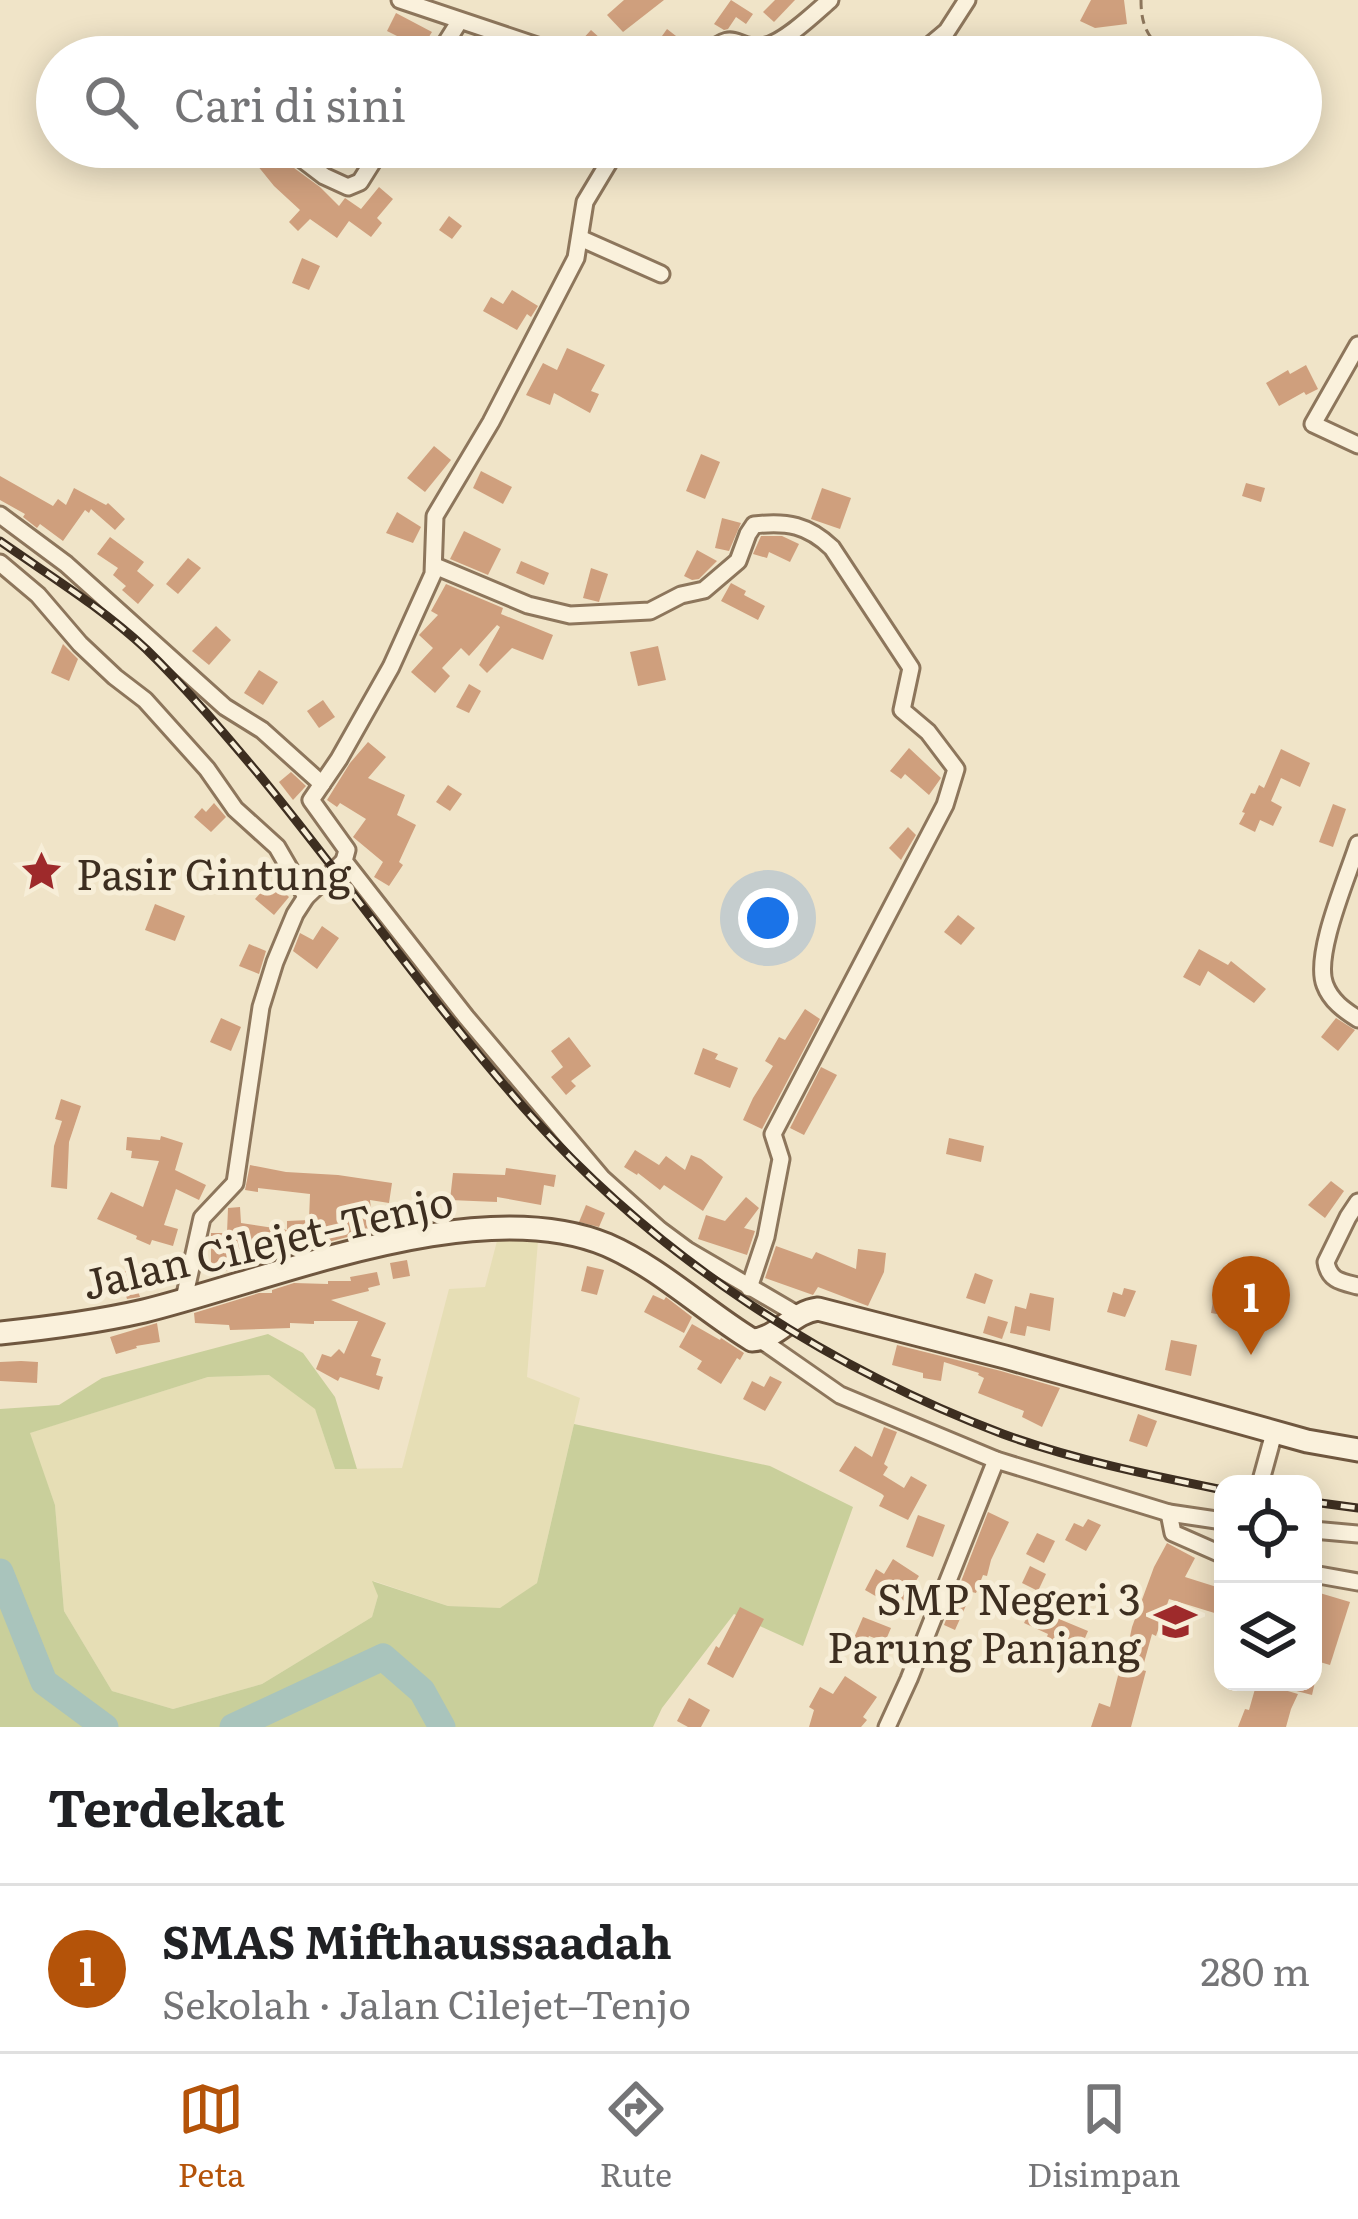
<!DOCTYPE html>
<html lang="id">
<head>
<meta charset="utf-8">
<style>
  :root { --surface:#fff; --page:#f6f6f6; --text:#202124; --muted:#757577; --line:#e0e0e0; --accent:#b45309 }
  body { margin:0; font-family:Literata,serif; background:var(--page); color:var(--text) }
  .controls { position:absolute; right:36px; bottom:36px; display:grid; overflow:hidden; border-radius:24px; box-shadow:0 6px 30px #0003 }
  .controls button { width:108px; height:108px; display:grid; place-items:center; padding:0; border:0; border-bottom:3px solid var(--line); background:var(--surface); color:var(--text); font:60px sans-serif }
  .you { position:absolute; left:768px; top:918px; width:42px; height:42px; margin:-30px; border:9px solid #fff; border-radius:50%; background:#1a73e8; box-shadow:0 0 0 18px #1a73e833 }
  .badge { display:grid; place-items:center; width:78px; height:78px; border-radius:50%; background:var(--accent); color:#fff; font-size:39px; font-weight:700 }
  .pin { position:absolute; translate:-50% -99px; filter:drop-shadow(0 3px 6px #0008) }
  .pin::after { content:''; position:absolute; top:63px; width:42px; height:36px; background:inherit; clip-path:polygon(0 0,100% 0,50% 100%) }
  .list { margin:0; padding:0; list-style:none }
  h2 { display:flex; justify-content:space-between; align-items:center; height:156px; margin:0; padding:0 48px; font-size:51px }
  h2 small { font-size:39px; font-weight:400; color:var(--muted) }
  .list li { display:grid; grid-template-columns:78px 1fr auto; gap:36px; align-items:center; box-sizing:border-box; height:168px; padding:0 48px; border-top:3px solid var(--line) }
  .list b { display:block; font-size:45px; white-space:nowrap }
  .list p { margin:0; font-size:39px; white-space:nowrap; color:var(--muted) }
  .list em { font-size:39px; font-style:normal; color:var(--muted) }
  .icon { flex:none; width:66px; height:66px; fill:none; stroke:currentColor; stroke-width:2; stroke-linecap:round; stroke-linejoin:round }
  .map { position:relative; flex:none; width:1358px; height:1727px; overflow:hidden }
  .search { position:absolute; background:var(--surface); box-shadow:0 6px 30px #0003; left:36px; right:36px; top:36px; height:132px; display:flex; align-items:center; gap:30px; box-sizing:border-box; padding:0 42px; border-radius:66px; color:var(--muted); font-size:45px }
  .sheet { height:324px; background:var(--surface) }
  nav { display:flex; justify-content:space-around; align-items:center; box-sizing:border-box; height:168px; border-top:3px solid var(--line); background:var(--surface); font-size:33px; color:var(--muted) }
  nav a { display:grid; justify-items:center; gap:6px }
  nav .on { color:var(--accent) }
  .map>svg:first-child { display:block }
  .farmland { fill:#e6deb5 }
  .green { fill:#c9cf9b }
  .lines { fill:none; stroke-linecap:round; stroke-linejoin:round }
  .river { stroke:#a9c4bc; stroke-width:27 }
  .building { fill:#cf9f7d }
  .street-casing { stroke:#8d765c; stroke-width:21 }
  .secondary-casing { stroke:#6f573f; stroke-width:27 }
  .path { stroke:#8d765c; stroke-width:3; stroke-dasharray:9 6; stroke-linecap:butt }
  .street { stroke:#faf1dc; stroke-width:15 }
  .secondary { stroke:#faf1dc; stroke-width:21 }
  .rail-casing { stroke:#3d2e20; stroke-width:9 }
  .rail { stroke:#f7eed8; stroke-width:4.5; stroke-dasharray:14; stroke-linecap:butt }
  .labels { text-anchor:middle; dominant-baseline:central; stroke-width:10; stroke-linejoin:round; paint-order:stroke }
  .poi-label { font-size:42px; fill:#3d2e20; stroke:#f7eed8; text-anchor:start }
  .street-label { font-size:42px; fill:#3d2e20; stroke:#f7eed8 }
</style>
</head>
<body>
<div class="map">
<svg width="1358" height="1727" viewBox="0 0 1358 1727">
  <rect width="100%" height="100%" fill="#f0e4c8"/>
  <polygon class="farmland" points="497,1241 538,1241 527,1377 580,1398 537,1583 500,1609 448,1606 374,1581 378,1596 372,1617 262,1684 173,1709 112,1691 64,1611 55,1505 29,1433 208,1377 270,1375 315,1408 335,1469 402,1468 449,1289 485,1287"/>
  <polygon class="green" points="268,1334 303,1353 335,1397 357,1469 335,1469 315,1409 269,1375 208,1377 30,1433 55,1505 64,1611 112,1691 173,1709 262,1684 372,1617 378,1596 372,1581 448,1606 500,1608 537,1583 574,1424 770,1466 853,1507 803,1646 734,1614 662,1708 653,1727 0,1727 0,1409 59,1405 102,1378"/>
  <g class="lines">
    <g class="river">
      <polyline points="0,1572 44,1682 105,1727"/>
      <polyline points="233,1727 383,1657 422,1691 442,1727"/>
    </g>
  </g>
  <g class="building">
    <polygon points="624,0 664,0 623,32 607,15"/>
    <polygon points="731,0 753,14 746,24 736,17 728,29 724,30 714,24"/>
    <polygon points="775,0 795,0 774,22 763,12"/>
    <polygon points="1091,0 1124,0 1127,24 1095,28 1080,21"/>
    <polygon points="396,13 432,32 416,57 402,51 407,41 387,31"/>
    <polygon points="667,29 685,43 675,57 647,57"/>
    <polygon points="591,30 611,48 603,57 582,57 581,53 585,49 579,43"/>
    <polygon points="470,36 483,41 478,57 462,57"/>
    <polygon points="651,147 677,147 686,154 675,167"/>
    <polygon points="274,149 279,157 320,187 339,206 345,198 361,209 379,187 393,199 377,218 382,223 371,237 349,221 337,238 310,219 298,231 289,222 300,210 274,186 257,165"/>
    <polygon points="449,216 462,226 452,239 439,230"/>
    <polygon points="302,258 320,266 309,290 292,283"/>
    <polygon points="512,290 538,306 531,317 527,314 517,330 483,311 491,297 503,304"/>
    <polygon points="567,348 605,365 591,391 599,394 590,413 554,393 550,405 526,395 543,363 557,370"/>
    <polygon points="1306,365 1318,389 1306,395 1304,392 1279,406 1266,383 1288,370 1290,374"/>
    <polygon points="434,446 451,460 425,492 407,478"/>
    <polygon points="701,454 720,462 705,499 686,491"/>
    <polygon points="481,471 512,487 503,504 473,488"/>
    <polygon points="0,476 53,506 58,499 66,505 74,488 106,505 108,503 125,519 115,530 91,509 89,513 85,510 63,541 40,524 37,528 23,517 25,514 0,500"/>
    <polygon points="1246,483 1265,488 1261,502 1242,496"/>
    <polygon points="822,488 851,498 840,529 811,519"/>
    <polygon points="397,512 421,527 413,543 386,533"/>
    <polygon points="722,518 741,523 729,551 715,548"/>
    <polygon points="464,531 501,549 488,575 450,559"/>
    <polygon points="761,536 782,536 799,544 790,562 769,552 767,558 753,554"/>
    <polygon points="110,537 144,562 137,571 154,585 138,604 122,590 126,586 113,575 118,568 97,554"/>
    <polygon points="697,550 717,561 699,579 692,580 684,576"/>
    <polygon points="188,558 201,568 178,594 166,584"/>
    <polygon points="521,561 549,573 544,585 516,573"/>
    <polygon points="591,568 608,574 599,602 583,598"/>
    <polygon points="731,583 746,591 744,595 765,606 758,620 721,601"/>
    <polygon points="446,584 503,608 501,614 553,635 543,660 512,648 487,673 479,665 500,627 497,625 469,656 461,648 442,668 450,676 435,693 411,672 433,648 419,635 438,615 431,611"/>
    <polygon points="216,626 231,640 209,665 192,651"/>
    <polygon points="63,644 78,659 69,681 51,673"/>
    <polygon points="658,646 666,680 638,686 630,652"/>
    <polygon points="259,670 278,682 263,705 244,693"/>
    <polygon points="469,684 481,691 469,713 456,707"/>
    <polygon points="323,700 335,717 319,728 307,711"/>
    <polygon points="368,742 386,757 368,778 405,795 397,815 416,825 399,862 403,865 389,886 374,877 383,862 353,837 366,819 340,803 337,807 327,800 350,763"/>
    <polygon points="909,748 941,778 929,795 905,774 901,779 890,771"/>
    <polygon points="1281,749 1310,763 1300,787 1281,778 1271,801 1282,807 1273,826 1260,820 1255,832 1239,824 1245,813 1242,812 1251,793 1255,794 1259,785 1264,788"/>
    <polygon points="291,772 306,786 293,800 279,782"/>
    <polygon points="448,785 462,794 450,811 436,802"/>
    <polygon points="214,803 226,817 211,832 194,817 202,808 206,812"/>
    <polygon points="1333,804 1346,809 1333,847 1319,842"/>
    <polygon points="908,827 916,835 901,860 889,848"/>
    <polygon points="271,881 289,897 274,915 255,899"/>
    <polygon points="155,904 185,916 175,941 145,930"/>
    <polygon points="958,915 975,928 961,945 944,932"/>
    <polygon points="322,926 339,938 317,969 293,951 300,933 313,940"/>
    <polygon points="249,944 266,951 259,974 239,966"/>
    <polygon points="1199,949 1228,965 1231,961 1266,989 1254,1003 1208,971 1200,986 1183,977"/>
    <polygon points="805,1009 820,1019 762,1129 743,1120 753,1098 773,1066 765,1061 779,1037 785,1040"/>
    <polygon points="221,1018 241,1027 231,1051 210,1042"/>
    <polygon points="1336,1018 1355,1030 1338,1051 1321,1037"/>
    <polygon points="569,1037 591,1066 571,1081 576,1086 566,1095 551,1077 563,1067 551,1051"/>
    <polygon points="703,1048 718,1054 715,1059 738,1068 730,1088 694,1074"/>
    <polygon points="821,1067 837,1075 804,1135 790,1128"/>
    <polygon points="61,1099 81,1106 69,1142 67,1189 51,1187 54,1146 62,1121 55,1119"/>
    <polygon points="161,1136 183,1143 175,1170 206,1185 199,1200 176,1189 164,1225 178,1229 173,1246 152,1240 150,1245 136,1239 137,1236 97,1219 111,1192 143,1207 159,1161 131,1158 132,1151 126,1150 127,1137 160,1140"/>
    <polygon points="949,1138 984,1146 981,1162 946,1154"/>
    <polygon points="635,1150 659,1165 666,1156 685,1170 691,1155 701,1159 723,1177 703,1211 664,1185 660,1190 638,1173 637,1175 624,1167"/>
    <polygon points="250,1165 286,1172 338,1175 392,1183 389,1203 370,1200 373,1228 362,1231 363,1233 309,1247 277,1247 278,1257 263,1261 262,1250 237,1249 237,1263 233,1262 233,1270 211,1272 211,1233 227,1233 228,1208 240,1207 241,1223 287,1230 287,1221 309,1220 310,1194 258,1188 258,1192 245,1190"/>
    <polygon points="506,1168 556,1175 554,1187 544,1185 541,1205 497,1197 497,1202 450,1200 453,1173 505,1175"/>
    <polygon points="1331,1181 1344,1191 1325,1218 1308,1205"/>
    <polygon points="746,1197 759,1208 744,1228 755,1231 747,1255 698,1239 706,1215 725,1221"/>
    <polygon points="586,1205 605,1213 599,1227 579,1222"/>
    <polygon points="776,1246 812,1259 816,1252 856,1269 858,1249 886,1253 884,1272 868,1306 818,1287 813,1295 765,1278"/>
    <polygon points="407,1260 410,1276 393,1279 390,1263"/>
    <polygon points="587,1266 604,1270 597,1295 581,1291"/>
    <polygon points="131,1269 140,1297 127,1299 119,1273"/>
    <polygon points="377,1272 380,1285 368,1288 369,1291 331,1300 386,1323 371,1356 381,1359 376,1375 383,1377 379,1390 340,1377 338,1381 316,1369 322,1354 331,1357 339,1349 344,1354 358,1321 314,1321 314,1324 290,1323 290,1328 230,1330 229,1325 195,1323 194,1313 259,1293 272,1293 272,1290 294,1283 328,1284 328,1281 351,1281 350,1277"/>
    <polygon points="975,1273 993,1280 985,1304 966,1298"/>
    <polygon points="1124,1288 1136,1291 1125,1317 1107,1312 1113,1292 1122,1295"/>
    <polygon points="1215,1289 1274,1299 1270,1323 1211,1313"/>
    <polygon points="1030,1293 1054,1298 1050,1331 1027,1326 1025,1336 1010,1333 1015,1306 1026,1309"/>
    <polygon points="653,1295 664,1300 666,1297 692,1317 684,1333 644,1312"/>
    <polygon points="988,1316 1008,1322 1002,1339 983,1333"/>
    <polygon points="157,1323 160,1342 136,1346 137,1348 116,1354 110,1337"/>
    <polygon points="692,1324 720,1340 721,1338 744,1353 740,1360 737,1358 721,1384 697,1369 702,1361 679,1347"/>
    <polygon points="1171,1340 1197,1345 1191,1376 1165,1370"/>
    <polygon points="897,1345 1001,1371 1060,1388 1042,1427 1022,1417 1024,1411 978,1393 984,1378 978,1375 979,1373 944,1362 941,1381 923,1378 923,1373 892,1365"/>
    <polygon points="21,1361 38,1362 37,1383 0,1381 0,1362"/>
    <polygon points="770,1376 782,1382 765,1411 743,1399 752,1381 764,1387"/>
    <polygon points="1138,1414 1157,1421 1147,1447 1129,1441"/>
    <polygon points="884,1427 897,1432 884,1464 888,1467 883,1475 904,1488 911,1476 927,1485 908,1520 879,1506 884,1496 882,1494 839,1471 855,1446 872,1457"/>
    <polygon points="988,1512 1009,1522 991,1560 987,1576 983,1575 976,1593 972,1592 955,1630 944,1625"/>
    <polygon points="918,1515 945,1525 933,1557 906,1547"/>
    <polygon points="1088,1519 1101,1525 1086,1551 1065,1540 1074,1523 1083,1527"/>
    <polygon points="1037,1533 1055,1541 1044,1563 1026,1554"/>
    <polygon points="1167,1543 1195,1558 1185,1577 1223,1589 1221,1615 1169,1599 1156,1636 1152,1634 1142,1670 1146,1671 1131,1727 1091,1727 1099,1703 1110,1707 1121,1664 1124,1665 1132,1627 1154,1567"/>
    <polygon points="893,1559 919,1576 898,1609 865,1590 876,1569 884,1574"/>
    <polygon points="1030,1566 1046,1574 1038,1591 1022,1583"/>
    <polygon points="1313,1591 1350,1602 1330,1665 1313,1660"/>
    <polygon points="1034,1604 1048,1611 1047,1614 1088,1631 1079,1652 1046,1639 1048,1634 1024,1623"/>
    <polygon points="740,1607 764,1619 733,1678 707,1664 716,1646 719,1648"/>
    <polygon points="863,1617 891,1628 885,1642 869,1636 866,1643 854,1638"/>
    <polygon points="845,1676 877,1697 863,1717 867,1720 861,1727 809,1727 814,1710 809,1707 820,1687 833,1694"/>
    <polygon points="1257,1682 1298,1694 1291,1709 1286,1727 1238,1727 1245,1709 1249,1710"/>
    <polygon points="1277,1682 1315,1682 1312,1695 1277,1686"/>
    <polygon points="689,1698 710,1710 701,1727 688,1727 677,1721"/>
  </g>
  <g class="lines">
    <defs>
      <g id="street">
        <polyline points="400,0 570,57"/>
        <polyline points="437,57 459,22"/>
        <path d="M703 57C738 24 734 53 766 46 785 42 815 13 830 0"/>
        <polyline points="916,57 947,31 967,0"/>
        <polyline points="286,147 324,176 348,187 360,182 382,147"/>
        <polyline points="618,147 585,202 576,258 491,422 435,516 433,574 391,667 339,759 311,800 347,850 344,861 466,1017 602,1178 660,1230 687,1250 798,1315"/>
        <polyline points="580,238 661,274"/>
        <polyline points="1358,345 1313,424 1358,445"/>
        <polyline points="0,515 66,564 225,707 262,730 322,784"/>
        <polyline points="0,563 38,595 80,644 115,677 145,700 207,769 235,809 277,847 306,897"/>
        <path d="M435 566 528 605 570 615 650 611 681 595 704 590 738 561 748 534 754 525C787 521 808 525 832 548L911 668 902 710 928 732 956 769 945 805 773 1134 781 1159 766 1237 749 1288"/>
        <path d="M1358 844C1348 876 1313 955 1325 985 1331 1001 1344 1010 1358 1019"/>
        <path d="M1358 1202 1348 1217 1326 1262C1329 1281 1342 1282 1358 1286"/>
        <polyline points="184,1299 202,1218 235,1183 261,1007 275,962 295,914 306,897 344,861"/>
        <polyline points="761,1340 840,1395 996,1460 1169,1513 1223,1521"/>
        <polyline points="1260,1484 1274,1433"/>
        <polyline points="1169,1513 1173,1533 1223,1555"/>
        <polyline points="1313,1530 1358,1534"/>
        <polyline points="1313,1574 1358,1582"/>
        <polyline points="887,1727 909,1679 996,1460"/>
      </g>
      <path id="secondary" d="M0 1333C49 1328 96 1322 144 1311 274 1279 478 1191 607 1245 660 1268 703 1310 752 1340 778 1339 792 1312 818 1309L1005 1357 1307 1441 1358 1450"/>
    </defs>
    <use href="#street" class="street-casing"/>
    <use href="#secondary" class="secondary-casing"/>
    <path class="path" d="M1141 0C1141 28 1149 40 1172 57"/>
    <use href="#street" class="street"/>
    <use href="#secondary" class="secondary"/>
    <defs>
      <g id="rail">
        <path d="M0 541C50 576 101 607 146 649 187 689 224 733 261 777 353 889 436 1010 533 1118 660 1259 826 1367 1003 1434 1074 1460 1149 1475 1223 1490"/>
        <polyline points="1313,1502 1358,1508"/>
      </g>
    </defs>
    <use href="#rail" class="rail-casing"/>
    <use href="#rail" class="rail"/>
  </g>
  <defs>
    <symbol id="sight-bare" viewBox="-9 -9 18 18"><path d="M0-6L1.8-2.2L6-1.7L2.9 1.2L3.7 5.4L0 3.3L-3.7 5.4L-2.9 1.2L-6-1.7L-1.8-2.2Z" fill="#9e2a2b" stroke="#f7eed8" stroke-width="2.5" paint-order="stroke"/></symbol>
    <symbol id="school-bare" viewBox="-9 -9 18 18"><path d="M0-5L7-2L0 1L-7-2ZM-4 1L0 2.5L4 1V4Q0 6-4 4Z" fill="#9e2a2b" stroke="#f7eed8" stroke-width="2.5" paint-order="stroke"/></symbol>
  </defs>
  <g fill-rule="evenodd">
    <use href="#sight-bare" x="12" y="842" width="59" height="59"/>
    <use href="#school-bare" x="1146" y="1592" width="59" height="59"/>
  </g>
  <g class="labels">
    <g class="poi-label">
      <text x="76" y="872">Pasir Gintung</text>
      <text x="1141" y="1597" text-anchor="end">SMP Negeri 3<tspan x="1141" dy="48">Parung Panjang</tspan></text>
    </g>
    <g class="street-label">
      <text transform="translate(267 1240) rotate(-13)">Jalan Cilejet–Tenjo</text>
    </g>
  </g>
</svg>
<div class="controls">
<button><svg class="icon" aria-label="locate" viewBox="0 0 24 24"><circle cx="12" cy="12" r="6"/><path d="M12 2v4M12 18v4M2 12h4M18 12h4"/></svg></button>
<button><svg class="icon" aria-label="layers" viewBox="0 0 24 24"><path d="M12 4l9 5-9 5-9-5zM3 14l9 5 9-5"/></svg></button>
</div>
<div class="you"></div>
<div class="pin badge" style="left:1251px;top:1355px">1</div>
<div class="search"><svg class="icon" aria-label="search" viewBox="0 0 24 24"><circle cx="10" cy="10" r="6"/><path d="M15 15l6 6"/></svg>Cari di sini</div>
</div>
<section class="sheet">
<h2>Terdekat<small></small></h2>
<ul class="list">
<li><span class="badge">1</span><div><b>SMAS Mifthaussaadah</b><p>Sekolah · Jalan Cilejet–Tenjo</p></div><em>280 m</em></li>
</ul>
</section>
<nav>
<a class="on"><svg class="icon" aria-label="map" viewBox="0 0 24 24"><path d="M3 6l6-2 6 2 6-2v14l-6 2-6-2-6 2zM9 4v14M15 6v14"/></svg>Peta</a>
<a><svg class="icon" aria-label="directions" viewBox="0 0 24 24"><path d="M12 3l9 9-9 9-9-9zM9 14v-3h6M13 9l2 2-2 2"/></svg>Rute</a>
<a><svg class="icon" aria-label="saved" viewBox="0 0 24 24"><path d="M7 4h10v16l-5-4-5 4z"/></svg>Disimpan</a>
</nav>
</body>
</html>
